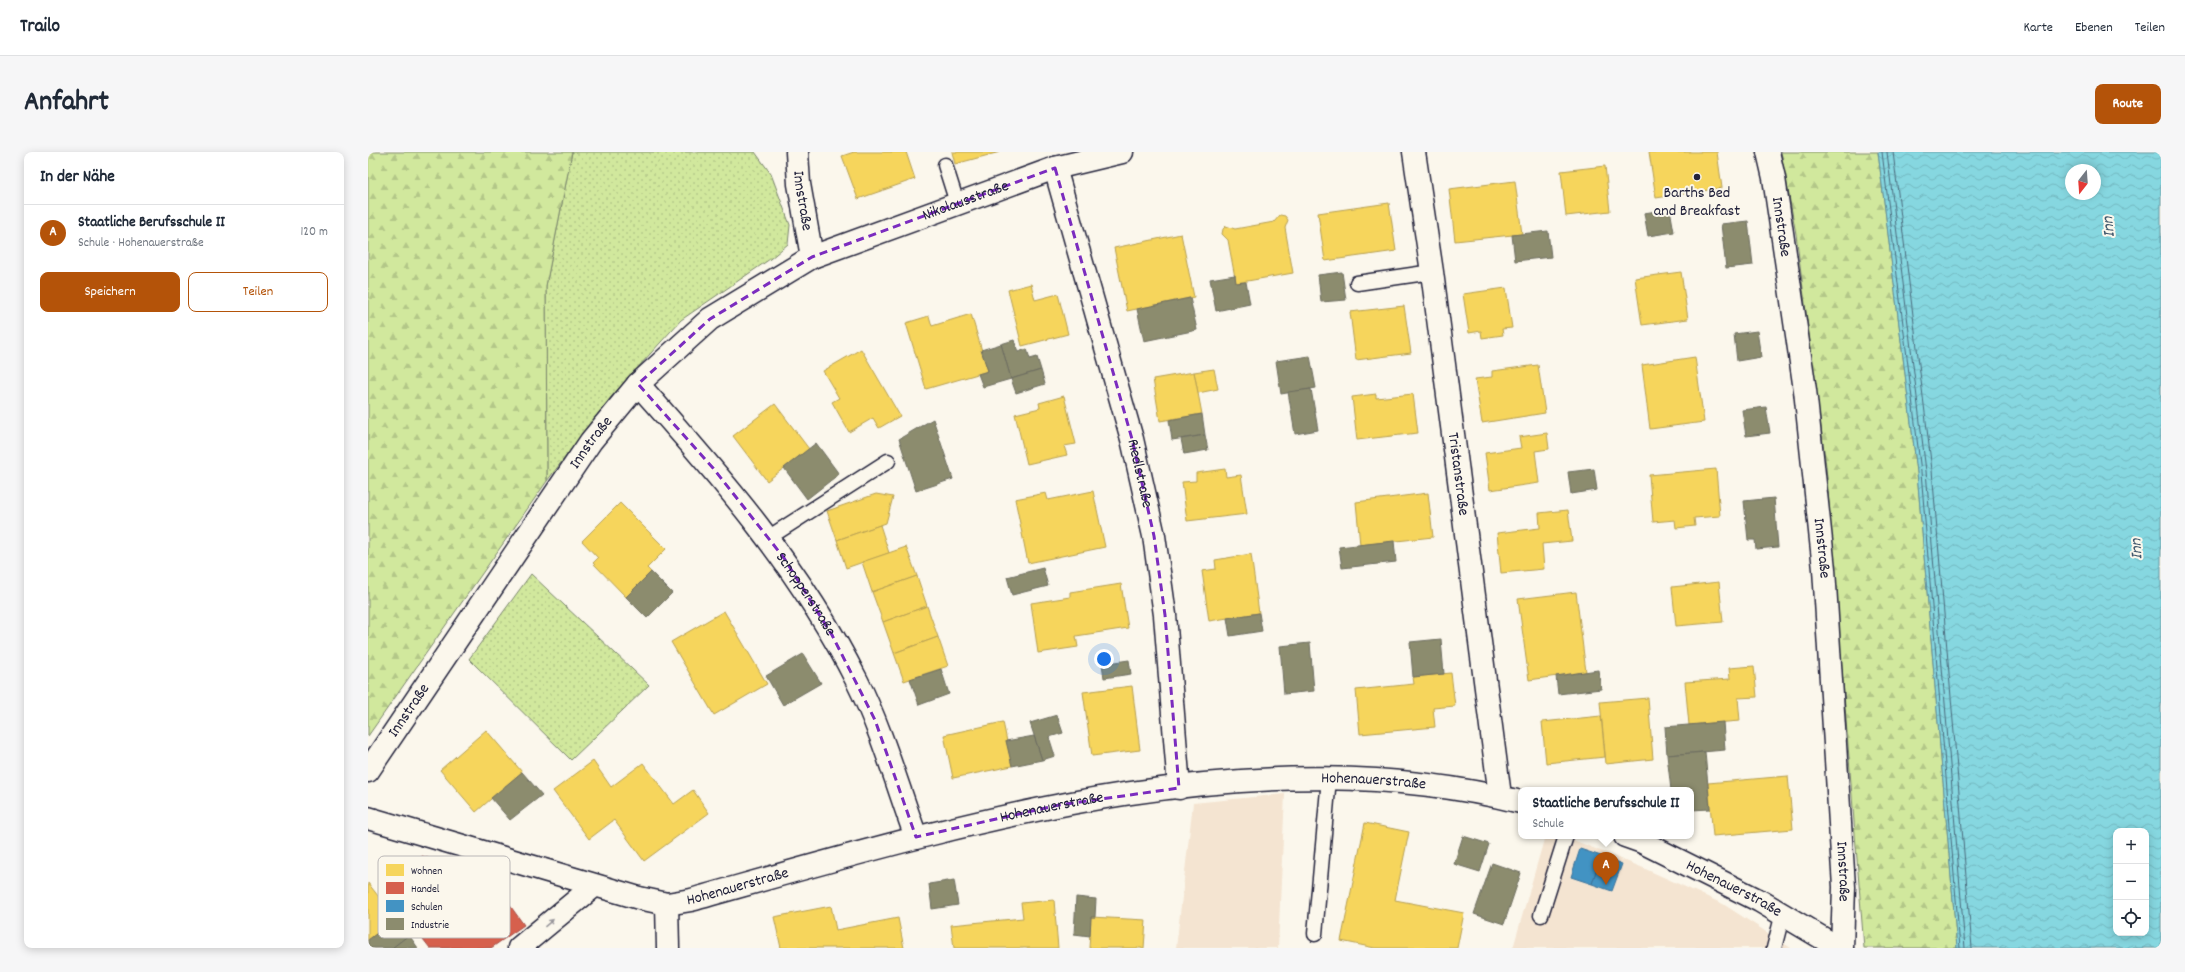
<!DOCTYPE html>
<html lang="de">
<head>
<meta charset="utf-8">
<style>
  :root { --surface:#fff; --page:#f6f6f7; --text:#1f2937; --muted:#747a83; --line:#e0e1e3; --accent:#b45309 }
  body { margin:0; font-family:Dekko,sans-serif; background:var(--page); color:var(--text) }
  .controls { position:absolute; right:12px; bottom:12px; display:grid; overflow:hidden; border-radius:8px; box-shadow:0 2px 10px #0003 }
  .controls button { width:36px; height:36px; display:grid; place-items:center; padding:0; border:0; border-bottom:1px solid var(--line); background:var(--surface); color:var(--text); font:20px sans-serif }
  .compass { position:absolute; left:1697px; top:12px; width:36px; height:36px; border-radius:50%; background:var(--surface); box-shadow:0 2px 10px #0003; rotate:197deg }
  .you { position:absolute; left:736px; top:507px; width:14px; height:14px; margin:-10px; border:3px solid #fff; border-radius:50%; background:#1a73e8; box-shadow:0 0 0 6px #1a73e833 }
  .badge { display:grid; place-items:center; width:26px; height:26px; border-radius:50%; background:var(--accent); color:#fff; font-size:13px; font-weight:700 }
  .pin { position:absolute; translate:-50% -33px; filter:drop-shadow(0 1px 2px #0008) }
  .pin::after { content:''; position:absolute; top:21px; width:14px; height:12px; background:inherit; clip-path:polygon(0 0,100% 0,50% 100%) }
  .popup { position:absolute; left:1150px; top:635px; width:176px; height:52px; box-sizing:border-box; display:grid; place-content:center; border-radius:8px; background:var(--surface); filter:drop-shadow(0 1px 3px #0005); font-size:13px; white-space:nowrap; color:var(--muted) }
  .popup b { font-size:15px; color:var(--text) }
  .popup::after { content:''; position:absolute; left:50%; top:100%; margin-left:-8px; border:8px solid transparent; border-top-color:var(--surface) }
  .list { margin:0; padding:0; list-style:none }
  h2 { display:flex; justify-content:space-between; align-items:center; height:52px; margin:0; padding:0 16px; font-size:17px }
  h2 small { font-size:13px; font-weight:400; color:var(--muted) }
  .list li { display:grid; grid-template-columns:26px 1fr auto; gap:12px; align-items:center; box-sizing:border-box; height:56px; padding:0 16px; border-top:1px solid var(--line) }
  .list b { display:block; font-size:15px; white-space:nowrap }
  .list p { margin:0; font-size:13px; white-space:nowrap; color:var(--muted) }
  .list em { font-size:13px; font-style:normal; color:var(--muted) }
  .actions { display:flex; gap:8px; padding:12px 16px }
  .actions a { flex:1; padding:9px 0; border:1px solid var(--accent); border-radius:8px; text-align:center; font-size:14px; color:var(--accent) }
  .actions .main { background:var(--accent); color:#fff }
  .icon { flex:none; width:22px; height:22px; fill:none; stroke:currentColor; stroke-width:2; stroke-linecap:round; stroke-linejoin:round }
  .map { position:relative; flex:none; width:1793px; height:796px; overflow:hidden; border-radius:8px }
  header { display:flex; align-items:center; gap:24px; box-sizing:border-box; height:56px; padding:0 20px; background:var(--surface); border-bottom:1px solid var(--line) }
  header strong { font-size:19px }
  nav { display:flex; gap:22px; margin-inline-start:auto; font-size:14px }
  .intro { display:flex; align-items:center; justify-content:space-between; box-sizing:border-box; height:96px; padding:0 24px }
  h1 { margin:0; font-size:28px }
  .button { padding:10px 18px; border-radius:8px; background:var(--accent); color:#fff; font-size:14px; font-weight:700 }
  main { display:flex; gap:24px; padding:0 24px }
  aside { flex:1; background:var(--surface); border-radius:8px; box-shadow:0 2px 10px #0003 }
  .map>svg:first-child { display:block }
  .built { fill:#f4e4d1 }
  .grass { fill:url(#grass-dots); stroke:#7a856c }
  .forest { fill:url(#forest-firs); stroke:#7a856c }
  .water { fill:url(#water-waves); stroke:#5e8f9e; fill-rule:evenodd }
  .homes { fill:#f6d55c; stroke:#b69f52 }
  .shops { fill:#d6604d; stroke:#a04d48 }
  .schools { fill:#4393c3; stroke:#39719a }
  .industry { fill:#8c8c6e; stroke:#6c6c5f }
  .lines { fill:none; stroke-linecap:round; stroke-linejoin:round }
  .shore { stroke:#4a6a7d; stroke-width:1 }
  .lane-casing { stroke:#22223b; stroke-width:17 }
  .street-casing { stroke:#22223b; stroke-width:25 }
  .lane { stroke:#fbf7ec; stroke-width:14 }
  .street { stroke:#fbf7ec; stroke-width:22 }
  .oneway { fill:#99979c }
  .marked { fill:none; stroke:#7b2cbf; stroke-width:3; stroke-dasharray:8 5; stroke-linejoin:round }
  .poi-dot { fill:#22223b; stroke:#fbf7ec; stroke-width:1.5 }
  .labels { text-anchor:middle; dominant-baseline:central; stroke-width:4; stroke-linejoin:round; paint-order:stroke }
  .poi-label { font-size:16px; fill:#22223b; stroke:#fbf7ec }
  .street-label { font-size:16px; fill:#22223b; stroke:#fbf7ec }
  .water-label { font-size:17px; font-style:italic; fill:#40586d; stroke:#fbf7ec }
  .key { fill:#fbf7ec; stroke:#bab7b7; stroke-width:1 }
  .key-label { font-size:11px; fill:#22223b }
</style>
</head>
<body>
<header>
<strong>Trailo</strong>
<nav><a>Karte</a><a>Ebenen</a><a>Teilen</a></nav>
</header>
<div class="intro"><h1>Anfahrt</h1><a class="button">Route</a></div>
<main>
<aside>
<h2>In der Nähe<small></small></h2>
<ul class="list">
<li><span class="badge">A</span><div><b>Staatliche Berufsschule II</b><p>Schule · Hohenauerstraße</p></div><em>120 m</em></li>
</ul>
<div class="actions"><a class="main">Speichern</a><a>Teilen</a></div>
</aside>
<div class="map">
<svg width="1793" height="796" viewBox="0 0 1793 796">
  <defs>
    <pattern id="grass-dots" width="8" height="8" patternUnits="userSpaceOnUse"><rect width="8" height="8" fill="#d1e89d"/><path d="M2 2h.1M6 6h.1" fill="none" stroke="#b3c788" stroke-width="1.8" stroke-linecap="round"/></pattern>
    <pattern id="forest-firs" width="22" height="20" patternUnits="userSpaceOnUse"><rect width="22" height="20" fill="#d1e89d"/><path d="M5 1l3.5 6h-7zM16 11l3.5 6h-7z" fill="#b3c788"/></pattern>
    <pattern id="water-waves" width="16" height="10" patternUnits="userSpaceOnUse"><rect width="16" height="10" fill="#86d7e0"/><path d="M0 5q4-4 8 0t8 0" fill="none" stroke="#73b8c1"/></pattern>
  </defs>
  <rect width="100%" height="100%" fill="#fbf7ec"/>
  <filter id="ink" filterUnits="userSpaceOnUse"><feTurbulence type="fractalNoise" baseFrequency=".025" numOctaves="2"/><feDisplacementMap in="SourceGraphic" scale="8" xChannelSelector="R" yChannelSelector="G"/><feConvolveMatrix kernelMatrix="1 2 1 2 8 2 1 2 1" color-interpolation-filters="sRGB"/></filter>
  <g filter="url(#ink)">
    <g class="built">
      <polygon points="917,642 910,796 808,796 825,651"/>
      <polygon points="1177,684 1195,684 1273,715 1355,752 1423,796 1145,796"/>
    </g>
    <g class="grass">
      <polygon points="204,0 387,0 403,22 422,73 420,92 402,107 313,168 243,245 179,329 178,134"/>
      <polygon points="163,422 281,533 203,608 101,507"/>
    </g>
    <g class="forest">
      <polygon points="0,0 204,0 178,134 179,329 0,584"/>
      <polygon points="1413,0 1510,0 1549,320 1589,796 1496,796 1458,314 1428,82"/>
    </g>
    <path class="water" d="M1510 0H1793V796H1589L1549 320ZM1703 18H1727V42H1703ZM1748 679H1778V781H1748Z"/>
    <g class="homes">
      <polygon points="486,0 538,0 547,27 490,47 474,4"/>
      <polygon points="584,0 632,0 587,12"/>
      <polygon points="1281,0 1349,0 1354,36 1288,46"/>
      <polygon points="1237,14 1242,59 1198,64 1193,19"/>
      <polygon points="1147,29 1154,82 1087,89 1081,37"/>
      <polygon points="1021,51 1028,99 957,109 950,61"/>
      <polygon points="912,63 917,64 920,68 917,76 925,121 868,131 860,88 854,82 855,77 858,74 867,77 906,70"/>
      <polygon points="813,82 826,145 759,159 746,96"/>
      <polygon points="1313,120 1320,167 1274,173 1267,126"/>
      <polygon points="663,132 667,148 690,142 700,182 654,194 640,138"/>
      <polygon points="1138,136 1144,176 1134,177 1135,183 1114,186 1113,179 1101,181 1095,142"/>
      <polygon points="1036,154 1043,201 988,208 982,160"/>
      <polygon points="603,162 620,219 558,237 538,171 561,164 564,174"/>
      <polygon points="493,197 532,264 511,276 505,266 481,280 464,250 471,246 455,219"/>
      <polygon points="1327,205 1336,270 1282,277 1274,213"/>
      <polygon points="1170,213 1177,261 1114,271 1107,227 1124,225 1124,219"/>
      <polygon points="846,217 850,237 830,241 826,220"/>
      <polygon points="826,220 834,262 792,269 785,227"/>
      <polygon points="1008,242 1008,246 1045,242 1050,281 989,288 984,245"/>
      <polygon points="696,244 708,292 696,294 699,303 659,312 647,262 672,256 671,251"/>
      <polygon points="407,252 441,297 399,329 365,284"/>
      <polygon points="1179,281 1181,297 1167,299 1171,331 1122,338 1117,301 1153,296 1151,285"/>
      <polygon points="857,317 858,325 873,323 879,362 819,369 814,330 828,329 828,321"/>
      <polygon points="1348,317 1352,364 1326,366 1327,374 1308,376 1307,368 1285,370 1281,323"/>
      <polygon points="725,339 737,395 660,411 647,347 678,341 680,348"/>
      <polygon points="1060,341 1065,385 992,393 988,350"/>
      <polygon points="508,342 525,345 518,371 469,388 459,359"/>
      <polygon points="252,351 298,397 279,416 283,420 258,445 225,411 230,406 214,389"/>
      <polygon points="1200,358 1204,389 1174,392 1176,417 1133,421 1129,381 1172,376 1171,361"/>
      <polygon points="512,373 521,401 478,416 469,388"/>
      <polygon points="538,395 549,424 504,440 494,410"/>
      <polygon points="883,402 891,461 841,469 834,419 848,417 847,408"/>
      <polygon points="549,424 559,454 515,470 504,440"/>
      <polygon points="1351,430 1355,470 1308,474 1304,435"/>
      <polygon points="753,432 760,476 708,484 710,495 670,501 663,451 702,445 702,440"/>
      <polygon points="1208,440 1218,520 1161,528 1150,447"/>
      <polygon points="559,454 570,485 526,501 515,470"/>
      <polygon points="356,459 399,532 346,563 303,490"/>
      <polygon points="570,485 580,514 536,529 526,501"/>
      <polygon points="1386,514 1389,545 1370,546 1372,569 1321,573 1317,530 1362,527 1361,516"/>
      <polygon points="1083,521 1087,554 1065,556 1067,575 992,582 988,538 1046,532 1045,525"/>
      <polygon points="764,534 772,598 724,604 715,540"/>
      <polygon points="1280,546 1285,607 1238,612 1232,550"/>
      <polygon points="1233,564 1237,605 1178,611 1174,570"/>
      <polygon points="635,570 644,614 585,626 576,583"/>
      <polygon points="118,578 154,620 108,660 72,618"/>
      <polygon points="225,609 243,635 275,611 306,652 325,638 341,661 276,709 246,668 221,687 185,639"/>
      <polygon points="1420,624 1425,677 1345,684 1340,631"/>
      <polygon points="997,671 1041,680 1027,748 1096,761 1089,796 1007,796 973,789"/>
      <polygon points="0,731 28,767 0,788"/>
      <polygon points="686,748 690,796 586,796 583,773 655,766 653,751"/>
      <polygon points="463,754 468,778 530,766 536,796 413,796 406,765"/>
      <polygon points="723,765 778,768 776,796 721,796"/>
    </g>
    <polygon class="shops" points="54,704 99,720 116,743 128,734 156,773 123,796 62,796 55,787 86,765 73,747 44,737"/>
    <g class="schools">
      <polygon points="1212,697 1233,704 1224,732 1203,725"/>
      <polygon points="1233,704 1254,712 1244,739 1224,732"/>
    </g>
    <g class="industry">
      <polygon points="1302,57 1306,80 1280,84 1276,61"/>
      <polygon points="1380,69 1385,113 1358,116 1353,72"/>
      <polygon points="1180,79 1183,105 1147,109 1144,83"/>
      <polygon points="974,120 978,148 953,150 950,123"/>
      <polygon points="867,123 868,131 878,130 882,152 848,159 842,127"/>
      <polygon points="822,146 829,178 776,189 769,157"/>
      <polygon points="1389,179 1393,205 1369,209 1366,182"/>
      <polygon points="646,188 650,200 659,197 662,207 669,205 673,218 643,227 633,192"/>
      <polygon points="633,192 643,227 615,235 610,222 620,219 613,198"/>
      <polygon points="942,204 948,236 913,242 908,209"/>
      <polygon points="673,218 677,232 648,241 643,227"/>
      <polygon points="943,237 950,278 927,282 920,240"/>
      <polygon points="1398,255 1402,281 1378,284 1374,258"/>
      <polygon points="834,262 837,283 804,288 801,268"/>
      <polygon points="565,267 585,327 548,339 531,287"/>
      <polygon points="837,283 840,298 816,302 813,287"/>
      <polygon points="448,291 471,322 439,347 416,316"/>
      <polygon points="1226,317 1229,338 1203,342 1200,320"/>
      <polygon points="1406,346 1410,395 1388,397 1387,388 1380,388 1376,349"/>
      <polygon points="1026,389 1028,410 974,416 971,395"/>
      <polygon points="675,416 680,434 644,443 639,425"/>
      <polygon points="283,420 304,441 279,466 258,445"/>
      <polygon points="891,461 894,479 862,484 859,466"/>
      <polygon points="1073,487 1076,522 1045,525 1042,490"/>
      <polygon points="942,491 946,539 916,542 912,494"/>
      <polygon points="435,502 453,531 415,553 398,524"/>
      <polygon points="761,508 763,522 736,526 734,512"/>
      <polygon points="573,517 581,542 551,553 542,527"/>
      <polygon points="1230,518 1233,537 1190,542 1188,524"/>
      <polygon points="689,563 695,581 681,585 687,604 674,608 662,571"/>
      <polygon points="1355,570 1357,598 1299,603 1297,575"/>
      <polygon points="666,584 674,608 644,614 638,589"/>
      <polygon points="1337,600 1342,657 1323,658 1323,638 1303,638 1299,603"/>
      <polygon points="154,620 174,643 142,668 123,646"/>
      <polygon points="1095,684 1121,692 1112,720 1086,712"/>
      <polygon points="1124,711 1153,721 1136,772 1106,762"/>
      <polygon points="586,728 590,753 564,757 561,732"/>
      <polygon points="708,745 728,747 727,765 723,765 722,784 706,782"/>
      <polygon points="28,767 41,783 24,796 0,796 0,788"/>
      <polygon points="41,783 50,796 24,796"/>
    </g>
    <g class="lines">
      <g class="shore">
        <polyline points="1514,0 1553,320 1592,796"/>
        <polyline points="1519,0 1558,319 1597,796"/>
        <polyline points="1525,0 1564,318 1604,796"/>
      </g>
      <defs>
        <g id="lane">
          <polyline points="577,13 589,51"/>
          <polyline points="989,131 1064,120"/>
          <polyline points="400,386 520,309"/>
          <polyline points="1173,763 1198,684"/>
          <polyline points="947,782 961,626"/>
          <polyline points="1406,796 1415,761"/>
        </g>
        <g id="street">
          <path id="s1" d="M429 0 431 32 444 105"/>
          <path id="s2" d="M1046 0 1064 120 1132 644"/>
          <path id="s3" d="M1400 0 1406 26 1437 238 1456 417 1476 735 1474 796"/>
          <path id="s4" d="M687 16 764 287 786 384 797 463 811 636"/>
          <path id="s5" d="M270 232C353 325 433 417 489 529 514 579 529 633 548 685"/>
          <path id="s6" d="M0 619 223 289 270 232 342 167 444 105 687 16 754 0"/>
          <path id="s7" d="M0 666 271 746 299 752 323 748C586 674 878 582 1153 650"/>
          <path id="s8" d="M1257 684 1274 690 1392 749 1471 796"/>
          <polyline points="299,752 300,796"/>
          <polyline points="151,796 226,734"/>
        </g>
      </defs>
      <use href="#lane" class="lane-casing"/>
      <use href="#street" class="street-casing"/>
      <use href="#lane" class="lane"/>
      <use href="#street" class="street"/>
    </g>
    <defs><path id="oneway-solid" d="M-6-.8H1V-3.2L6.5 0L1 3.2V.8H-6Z"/></defs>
    <use class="oneway" href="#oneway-solid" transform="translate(181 771) rotate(-40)"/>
  </g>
  <path class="marked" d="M687 16 764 287 786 384 797 463 811 636 691 653 548 685 507 568 464 483 416 406 345 316 270 232 342 167 444 105Z"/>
  <circle class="poi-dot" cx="1329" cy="25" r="4"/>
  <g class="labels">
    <g class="poi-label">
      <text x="1329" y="41">Barths Bed<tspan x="1329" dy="18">and Breakfast</tspan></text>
    </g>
    <g class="street-label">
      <text stroke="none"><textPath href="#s6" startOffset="852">Nikolausstraße</textPath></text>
      <text stroke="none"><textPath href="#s1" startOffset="49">Innstraße</textPath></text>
      <text stroke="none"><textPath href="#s3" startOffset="76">Innstraße</textPath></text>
      <text stroke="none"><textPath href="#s6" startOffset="397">Innstraße</textPath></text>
      <text stroke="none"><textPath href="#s4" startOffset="317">Riedlstraße</textPath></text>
      <text stroke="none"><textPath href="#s2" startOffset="325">Tristanstraße</textPath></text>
      <text stroke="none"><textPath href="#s3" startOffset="400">Innstraße</textPath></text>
      <text stroke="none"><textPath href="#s5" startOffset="269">Schopperstraße</textPath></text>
      <text stroke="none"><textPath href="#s6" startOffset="73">Innstraße</textPath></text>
      <text stroke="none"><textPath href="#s7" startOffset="1032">Hohenauerstraße</textPath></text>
      <text stroke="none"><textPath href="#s7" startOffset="708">Hohenauerstraße</textPath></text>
      <text stroke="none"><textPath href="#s3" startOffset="724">Innstraße</textPath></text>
      <text stroke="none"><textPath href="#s7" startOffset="384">Hohenauerstraße</textPath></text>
      <text stroke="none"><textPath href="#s8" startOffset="121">Hohenauerstraße</textPath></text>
    </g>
    <g class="water-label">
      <text transform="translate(1742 75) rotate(-96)">Inn</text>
      <text transform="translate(1770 397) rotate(-93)">Inn</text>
    </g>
  </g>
  <rect x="10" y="704" width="132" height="82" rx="6" class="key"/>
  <rect x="18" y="712" width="18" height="12" fill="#f6d55c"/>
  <rect x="18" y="730" width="18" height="12" fill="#d6604d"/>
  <rect x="18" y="748" width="18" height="12" fill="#4393c3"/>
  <rect x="18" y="766" width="18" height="12" fill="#8c8c6e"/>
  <g class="key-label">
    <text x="43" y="722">Wohnen</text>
    <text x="43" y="740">Handel</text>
    <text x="43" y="758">Schulen</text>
    <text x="43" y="776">Industrie</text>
  </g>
</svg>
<div class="controls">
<button>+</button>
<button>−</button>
<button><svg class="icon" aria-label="locate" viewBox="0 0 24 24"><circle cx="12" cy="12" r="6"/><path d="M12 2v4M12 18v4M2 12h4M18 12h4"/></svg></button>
</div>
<svg class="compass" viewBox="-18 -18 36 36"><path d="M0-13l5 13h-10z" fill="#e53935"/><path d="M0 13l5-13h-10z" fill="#747a83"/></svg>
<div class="you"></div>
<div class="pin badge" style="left:1238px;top:733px">A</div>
<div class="popup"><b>Staatliche Berufsschule II</b>Schule</div>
</div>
</main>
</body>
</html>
